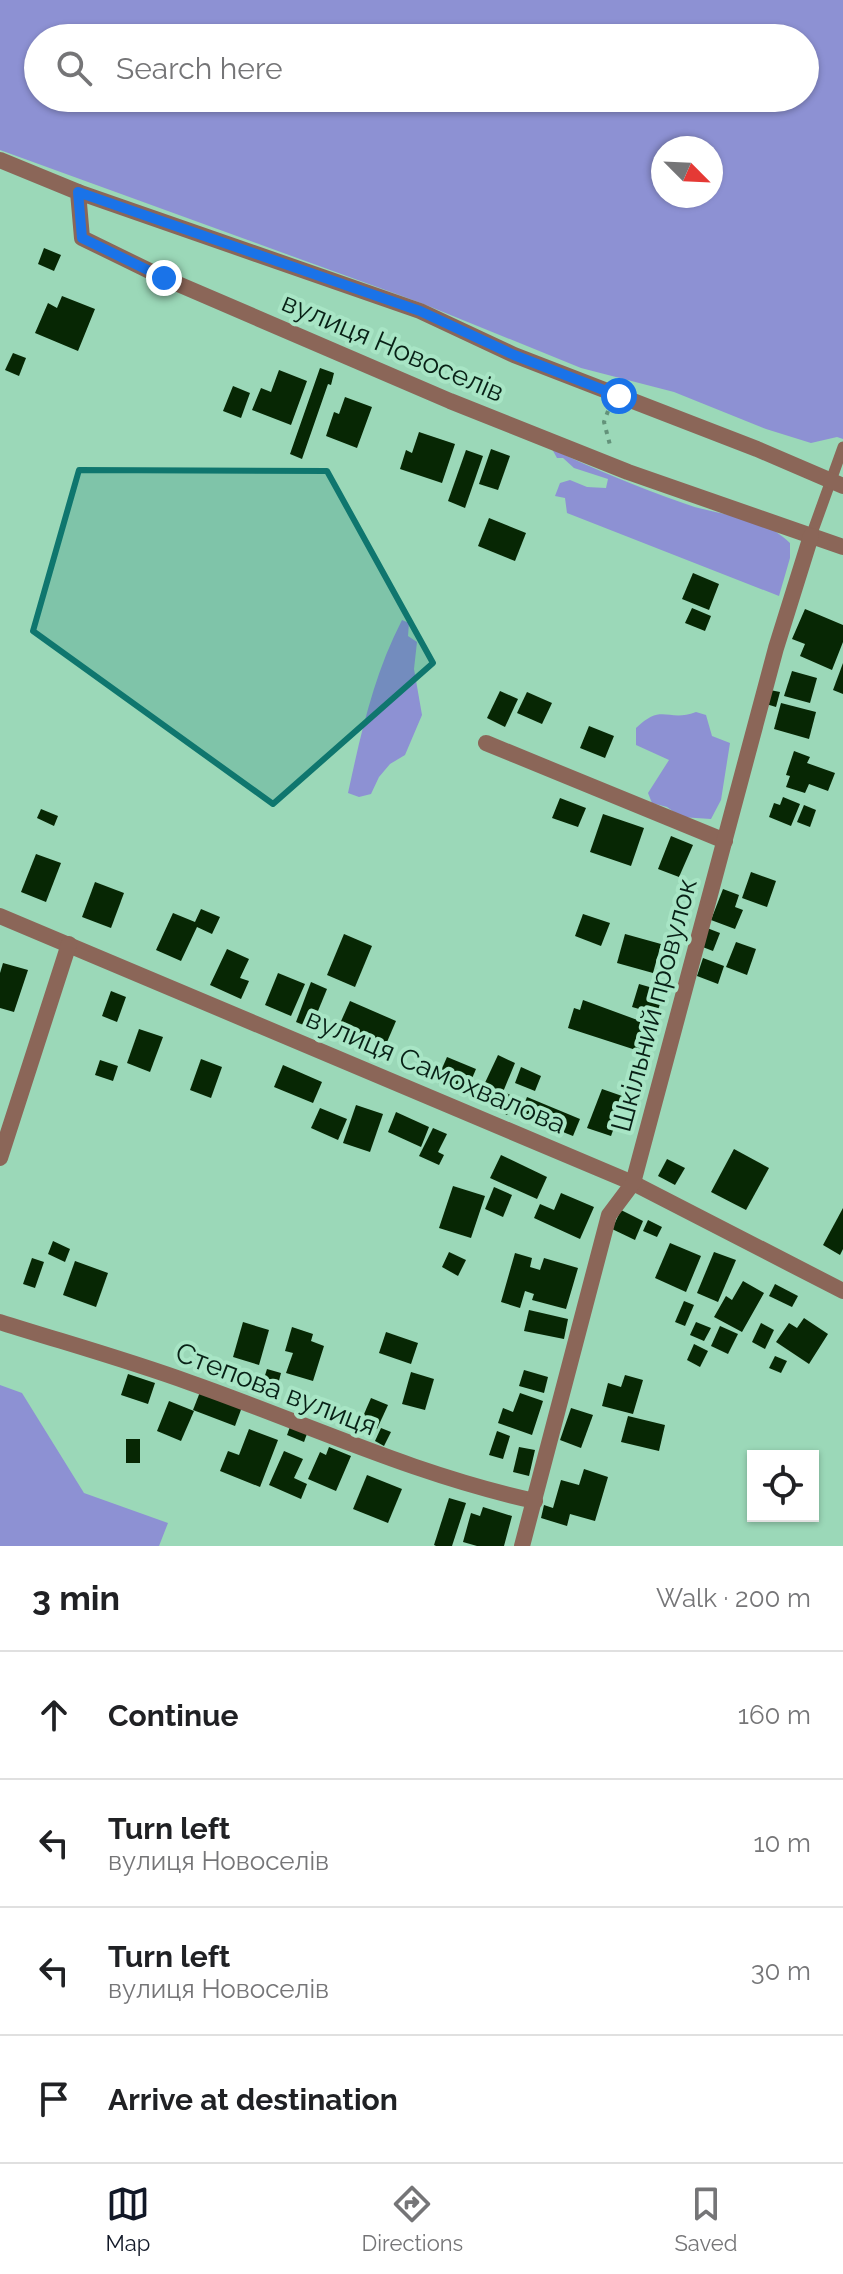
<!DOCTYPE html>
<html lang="en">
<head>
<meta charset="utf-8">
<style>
  :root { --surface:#fff; --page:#f2f2f2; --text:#202124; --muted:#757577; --line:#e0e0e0; --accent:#111827 }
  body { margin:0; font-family:Raleway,sans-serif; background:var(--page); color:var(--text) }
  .controls { position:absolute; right:24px; bottom:24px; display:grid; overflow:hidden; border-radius:0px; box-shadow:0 2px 6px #0004 }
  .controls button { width:72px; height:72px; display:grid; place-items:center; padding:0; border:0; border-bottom:2px solid var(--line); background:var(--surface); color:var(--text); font:40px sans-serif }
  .compass { position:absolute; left:651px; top:136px; width:72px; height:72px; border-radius:50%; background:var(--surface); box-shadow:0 2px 6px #0004; rotate:114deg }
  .stop { position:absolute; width:24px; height:24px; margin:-18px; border:6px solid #1a73e8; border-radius:50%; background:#fff }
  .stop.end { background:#1a73e8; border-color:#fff; box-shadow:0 2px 8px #0008 }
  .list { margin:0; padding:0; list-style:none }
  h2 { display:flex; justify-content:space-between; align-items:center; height:104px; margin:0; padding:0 32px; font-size:34px }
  h2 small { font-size:26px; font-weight:400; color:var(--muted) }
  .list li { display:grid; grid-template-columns:52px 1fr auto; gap:24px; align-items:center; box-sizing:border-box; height:128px; padding:0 32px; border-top:2px solid var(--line) }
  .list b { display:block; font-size:30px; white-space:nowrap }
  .list p { margin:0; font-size:26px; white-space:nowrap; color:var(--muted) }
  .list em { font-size:26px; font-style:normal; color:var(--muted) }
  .icon { flex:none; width:44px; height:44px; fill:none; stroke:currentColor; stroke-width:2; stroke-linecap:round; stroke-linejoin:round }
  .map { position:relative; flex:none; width:843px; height:1546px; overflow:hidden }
  .search { position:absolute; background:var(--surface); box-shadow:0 2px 6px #0004; left:24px; right:24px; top:24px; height:88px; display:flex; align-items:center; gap:20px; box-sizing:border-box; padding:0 28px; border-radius:44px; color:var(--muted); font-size:30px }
  .sheet { height:616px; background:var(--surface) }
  nav { display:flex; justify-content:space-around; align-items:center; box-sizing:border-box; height:112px; border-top:2px solid var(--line); background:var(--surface); font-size:22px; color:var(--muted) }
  nav a { display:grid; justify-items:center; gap:4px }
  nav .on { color:var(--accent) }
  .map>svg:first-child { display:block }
  .green { fill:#8d91d3; fill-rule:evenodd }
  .building { fill:#072704 }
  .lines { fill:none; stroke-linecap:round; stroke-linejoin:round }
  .path { stroke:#63927a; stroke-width:4; stroke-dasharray:4 6; stroke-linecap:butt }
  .lane { stroke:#8b6658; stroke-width:11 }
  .street { stroke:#8b6658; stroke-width:16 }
  .route { stroke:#1a73e8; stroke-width:10 }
  .marked { fill:#0f766e; fill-opacity:0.2; stroke:#0f766e; stroke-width:6; stroke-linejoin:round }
  .labels { text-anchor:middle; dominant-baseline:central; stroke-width:8; stroke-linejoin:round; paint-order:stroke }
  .street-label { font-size:28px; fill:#082116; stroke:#a8e5c5 }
</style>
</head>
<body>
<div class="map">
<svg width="843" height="1546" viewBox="0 0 843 1546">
  <rect width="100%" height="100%" fill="#9bd8b8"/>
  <g class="green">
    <path d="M0 0H843V439L837 437 811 443 766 429 674 392 581 368 421 303 0 150ZM38 38H805V98H38ZM663 148H711V196H663Z"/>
    <path d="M552 449C594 469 638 487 683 503 720 517 760 514 790 543V558L779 596 567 513 565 498 555 496 560 483 570 480 587 487 606 488 608 479 574 468 563 458H557Z"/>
    <path d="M402 620 409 623 408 636 417 642 414 669 422 715 405 755 390 764 379 777 371 794 359 797 348 793C361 733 374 674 402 620Z"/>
    <path d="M696 712 706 715 712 736 730 743 721 800 711 819 681 817 667 807 652 803 648 793 669 760 636 745V728C663 702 667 723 696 712Z"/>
    <polygon points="0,1385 22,1393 84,1493 168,1523 159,1546 0,1546"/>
  </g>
  <g class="building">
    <polygon points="44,248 61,255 54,271 38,264"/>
    <polygon points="62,296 95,309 78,351 35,333 48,303 57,308"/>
    <polygon points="13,353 26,358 19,376 5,370"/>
    <polygon points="320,368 334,373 331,385 328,384 302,459 290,454"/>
    <polygon points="279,370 307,381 291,425 252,410 261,388 271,392"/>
    <polygon points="233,386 250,393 241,418 223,411"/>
    <polygon points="345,397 372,407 357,448 326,436 334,412 339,414"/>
    <polygon points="419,432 455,444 442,483 400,469 406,450 412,453"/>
    <polygon points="491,449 510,456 498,490 479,484"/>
    <polygon points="466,450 483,456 465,508 448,501"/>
    <polygon points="489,518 526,533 515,561 478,546"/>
    <polygon points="693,573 719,584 709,610 682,599"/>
    <polygon points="692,608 711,616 705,631 685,623"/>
    <polygon points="805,609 843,625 843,642 832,670 800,656 805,644 792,639"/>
    <polygon points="843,663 843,694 833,690"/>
    <polygon points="792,671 817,678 810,703 784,696"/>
    <polygon points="770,690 780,692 776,707 766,704"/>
    <polygon points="500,691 518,699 505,727 487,718"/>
    <polygon points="527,692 552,703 542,724 517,713"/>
    <polygon points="781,703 816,712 809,739 774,729"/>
    <polygon points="589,726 614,736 605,758 580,748"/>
    <polygon points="794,751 810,757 807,763 835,773 828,791 809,784 805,793 786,787 790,776 786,775"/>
    <polygon points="783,797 800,804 791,826 769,817 774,803 780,805"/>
    <polygon points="560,798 586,808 578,827 552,818"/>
    <polygon points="804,805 816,810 810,827 797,822"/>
    <polygon points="41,809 58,816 54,826 37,818"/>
    <polygon points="603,814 644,828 631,866 590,852"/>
    <polygon points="671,836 693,845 679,877 658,869"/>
    <polygon points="36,854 61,863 46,902 21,892"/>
    <polygon points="751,872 776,881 767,907 742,898"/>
    <polygon points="95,882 124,893 111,928 82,917"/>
    <polygon points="723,889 739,895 735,907 743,910 735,929 711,920"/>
    <polygon points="201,909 220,917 212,934 197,927 181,961 156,950 173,913 195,922"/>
    <polygon points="583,914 610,923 601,946 575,936"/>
    <polygon points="707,928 720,933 713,951 700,946"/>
    <polygon points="344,934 372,946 355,987 327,975"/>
    <polygon points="625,934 661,944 653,973 617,963"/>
    <polygon points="736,942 756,949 747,975 726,967"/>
    <polygon points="227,949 249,959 240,978 249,981 241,999 210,985"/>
    <polygon points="703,958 724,966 718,984 697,976"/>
    <polygon points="3,963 28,970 14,1012 0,1008 0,973"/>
    <polygon points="278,973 305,984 291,1016 265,1005"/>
    <polygon points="311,982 327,989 311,1028 296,1022"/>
    <polygon points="639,984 653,988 650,997 661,1000 657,1014 632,1007"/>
    <polygon points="111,991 126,997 117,1022 102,1016"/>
    <polygon points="583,1000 651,1025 642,1052 568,1028 574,1008 580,1010"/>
    <polygon points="350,1001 396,1021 384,1049 338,1028"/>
    <polygon points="139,1029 163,1037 150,1072 127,1063"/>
    <polygon points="498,1055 515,1063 503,1092 516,1097 507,1115 495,1109 501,1095 483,1087"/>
    <polygon points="447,1057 476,1069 465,1095 436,1082"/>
    <polygon points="201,1059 222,1067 211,1098 190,1090"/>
    <polygon points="100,1060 118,1066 113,1081 95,1075"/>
    <polygon points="283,1065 322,1082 313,1103 274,1087"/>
    <polygon points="521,1067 541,1076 535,1091 515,1083"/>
    <polygon points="602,1089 625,1097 611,1136 587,1128"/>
    <polygon points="527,1097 580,1119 573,1136 520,1115"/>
    <polygon points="356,1105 383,1114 370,1152 343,1143"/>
    <polygon points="320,1108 347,1119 338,1140 311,1128"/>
    <polygon points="396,1112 429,1127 421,1147 388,1132"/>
    <polygon points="433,1128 447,1134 438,1152 444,1155 439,1165 419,1156"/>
    <polygon points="734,1149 769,1168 746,1210 711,1192"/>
    <polygon points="501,1155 547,1177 537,1199 490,1178"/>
    <polygon points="667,1159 685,1168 675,1185 658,1176"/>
    <polygon points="453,1186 485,1196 471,1238 439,1228"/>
    <polygon points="494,1187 512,1195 503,1217 485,1209"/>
    <polygon points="561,1193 594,1207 580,1239 534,1218 540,1204 554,1210"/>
    <polygon points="843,1208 843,1249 840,1255 823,1245"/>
    <polygon points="621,1210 643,1221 635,1240 612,1229"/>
    <polygon points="648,1220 662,1227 657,1237 643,1231"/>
    <polygon points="53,1241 70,1249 65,1262 48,1254"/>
    <polygon points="670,1243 701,1256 686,1292 655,1278"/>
    <polygon points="449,1252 466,1260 458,1276 442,1267"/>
    <polygon points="714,1252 736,1260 718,1302 697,1293"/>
    <polygon points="515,1253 532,1258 530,1267 540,1270 544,1258 578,1268 566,1309 532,1300 534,1294 525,1291 520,1308 501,1302"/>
    <polygon points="32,1258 44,1262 35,1288 23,1284"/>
    <polygon points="75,1261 108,1273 96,1307 63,1295"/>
    <polygon points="743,1281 764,1293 742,1332 714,1317 726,1296 732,1300"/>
    <polygon points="775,1284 798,1296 792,1307 769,1296"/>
    <polygon points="684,1301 694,1305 685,1326 675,1322"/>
    <polygon points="529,1310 568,1319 564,1339 524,1331"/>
    <polygon points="804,1318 828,1334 809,1364 776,1342 789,1323 797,1328"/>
    <polygon points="243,1322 269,1330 259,1365 233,1357"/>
    <polygon points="696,1322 711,1328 704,1341 690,1335"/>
    <polygon points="761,1323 774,1330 765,1349 752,1342"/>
    <polygon points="720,1326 738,1334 728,1354 711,1346"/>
    <polygon points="292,1327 313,1334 311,1341 324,1346 313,1381 286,1373 293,1353 285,1351"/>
    <polygon points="386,1332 418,1343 411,1364 379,1353"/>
    <polygon points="694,1344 708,1351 700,1367 687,1360"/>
    <polygon points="775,1356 787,1361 781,1373 769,1368"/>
    <polygon points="267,1369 281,1373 276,1392 261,1388"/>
    <polygon points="524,1370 548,1377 544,1393 519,1386"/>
    <polygon points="411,1372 434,1379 425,1410 402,1404"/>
    <polygon points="128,1374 155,1383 148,1404 121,1395"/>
    <polygon points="625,1375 643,1380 633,1414 602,1406 608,1383 621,1387"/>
    <polygon points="200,1392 242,1407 235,1426 193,1410"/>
    <polygon points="520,1393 543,1401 532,1435 498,1423 503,1408 513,1412"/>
    <polygon points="371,1398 388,1405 377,1429 361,1421"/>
    <polygon points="169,1401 194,1411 181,1441 157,1431"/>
    <polygon points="571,1408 593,1415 581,1448 560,1440"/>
    <polygon points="628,1416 665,1425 659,1451 621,1442"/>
    <polygon points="291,1424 308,1431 304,1442 287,1435"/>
    <polygon points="381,1428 391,1432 384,1446 375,1441"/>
    <polygon points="249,1429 278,1440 260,1487 220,1471 228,1451 239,1455"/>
    <polygon points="497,1431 510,1436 503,1459 489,1455"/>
    <rect x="126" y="1439" width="14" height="24"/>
    <polygon points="329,1447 351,1456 336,1491 308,1479 320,1452 326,1455"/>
    <polygon points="519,1447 535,1450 529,1476 513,1472"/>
    <polygon points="284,1451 303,1459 294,1478 307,1484 301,1499 269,1485"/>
    <polygon points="584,1469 608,1477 595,1521 570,1514 567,1526 541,1518 544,1505 553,1508 561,1480 579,1485"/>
    <polygon points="367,1475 402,1489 388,1523 353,1509"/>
    <polygon points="449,1498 466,1503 452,1546 436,1546 434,1545"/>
    <polygon points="483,1507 512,1516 504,1546 477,1546 463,1542 471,1513 480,1516"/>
  </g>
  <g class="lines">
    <polyline class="path" points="608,411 604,422 610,445"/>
    <polyline class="lane" points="811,536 843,447"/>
    <g class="street">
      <polyline points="0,160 78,192 82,238 164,278 450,401 628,472 843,547"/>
      <polyline points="78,192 420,311 514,355 757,449 843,486"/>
      <polyline points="486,743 725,841"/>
      <polyline points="0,916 633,1183 843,1291"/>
      <polyline points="0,1158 69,944"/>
      <path d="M0 1322C63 1342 128 1360 191 1383 305 1423 415 1475 535 1501"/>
      <polyline points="522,1546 609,1215 633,1183 776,648 811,536"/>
    </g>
  </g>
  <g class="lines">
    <polyline class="route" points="164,278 82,238 78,192 420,311 514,355 619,396"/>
  </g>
  <path class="marked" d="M79 470 327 471 433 663 273 804 33 631Z"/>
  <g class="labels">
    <g class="street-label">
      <text transform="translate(393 347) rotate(23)">вулиця Новоселів</text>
      <text transform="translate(654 1005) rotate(-75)">Шкільний провулок</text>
      <text transform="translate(436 1071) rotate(23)">вулиця Самохвалова</text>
      <text transform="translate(276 1389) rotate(21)">Степова вулиця</text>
    </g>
  </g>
</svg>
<div class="controls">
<button><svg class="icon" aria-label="locate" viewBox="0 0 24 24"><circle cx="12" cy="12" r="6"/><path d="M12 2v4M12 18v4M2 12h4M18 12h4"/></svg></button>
</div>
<svg class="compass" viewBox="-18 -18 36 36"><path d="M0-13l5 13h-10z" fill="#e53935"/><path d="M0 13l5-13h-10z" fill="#757577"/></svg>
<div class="stop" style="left:619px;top:396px"></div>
<div class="stop end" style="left:164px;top:278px"></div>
<div class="search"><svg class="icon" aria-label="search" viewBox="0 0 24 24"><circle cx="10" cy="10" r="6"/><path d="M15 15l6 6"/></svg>Search here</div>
</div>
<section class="sheet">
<h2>3 min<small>Walk · 200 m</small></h2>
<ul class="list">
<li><svg class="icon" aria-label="ahead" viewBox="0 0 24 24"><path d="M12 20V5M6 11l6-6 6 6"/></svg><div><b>Continue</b></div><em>160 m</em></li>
<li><svg class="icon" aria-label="left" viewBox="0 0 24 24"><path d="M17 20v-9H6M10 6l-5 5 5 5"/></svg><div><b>Turn left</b><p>вулиця Новоселів</p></div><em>10 m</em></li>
<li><svg class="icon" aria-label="left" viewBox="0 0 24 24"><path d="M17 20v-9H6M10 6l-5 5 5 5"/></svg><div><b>Turn left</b><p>вулиця Новоселів</p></div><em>30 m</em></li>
<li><svg class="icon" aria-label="arrive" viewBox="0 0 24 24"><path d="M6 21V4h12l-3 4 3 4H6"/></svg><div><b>Arrive at destination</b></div></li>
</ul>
</section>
<nav>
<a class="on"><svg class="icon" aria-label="map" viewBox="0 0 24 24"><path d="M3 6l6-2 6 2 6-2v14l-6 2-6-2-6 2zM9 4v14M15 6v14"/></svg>Map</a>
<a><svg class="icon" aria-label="directions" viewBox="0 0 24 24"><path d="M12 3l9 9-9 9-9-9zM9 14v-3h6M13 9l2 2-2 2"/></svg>Directions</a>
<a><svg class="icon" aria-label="saved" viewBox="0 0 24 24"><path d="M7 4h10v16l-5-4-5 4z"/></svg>Saved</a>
</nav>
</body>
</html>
